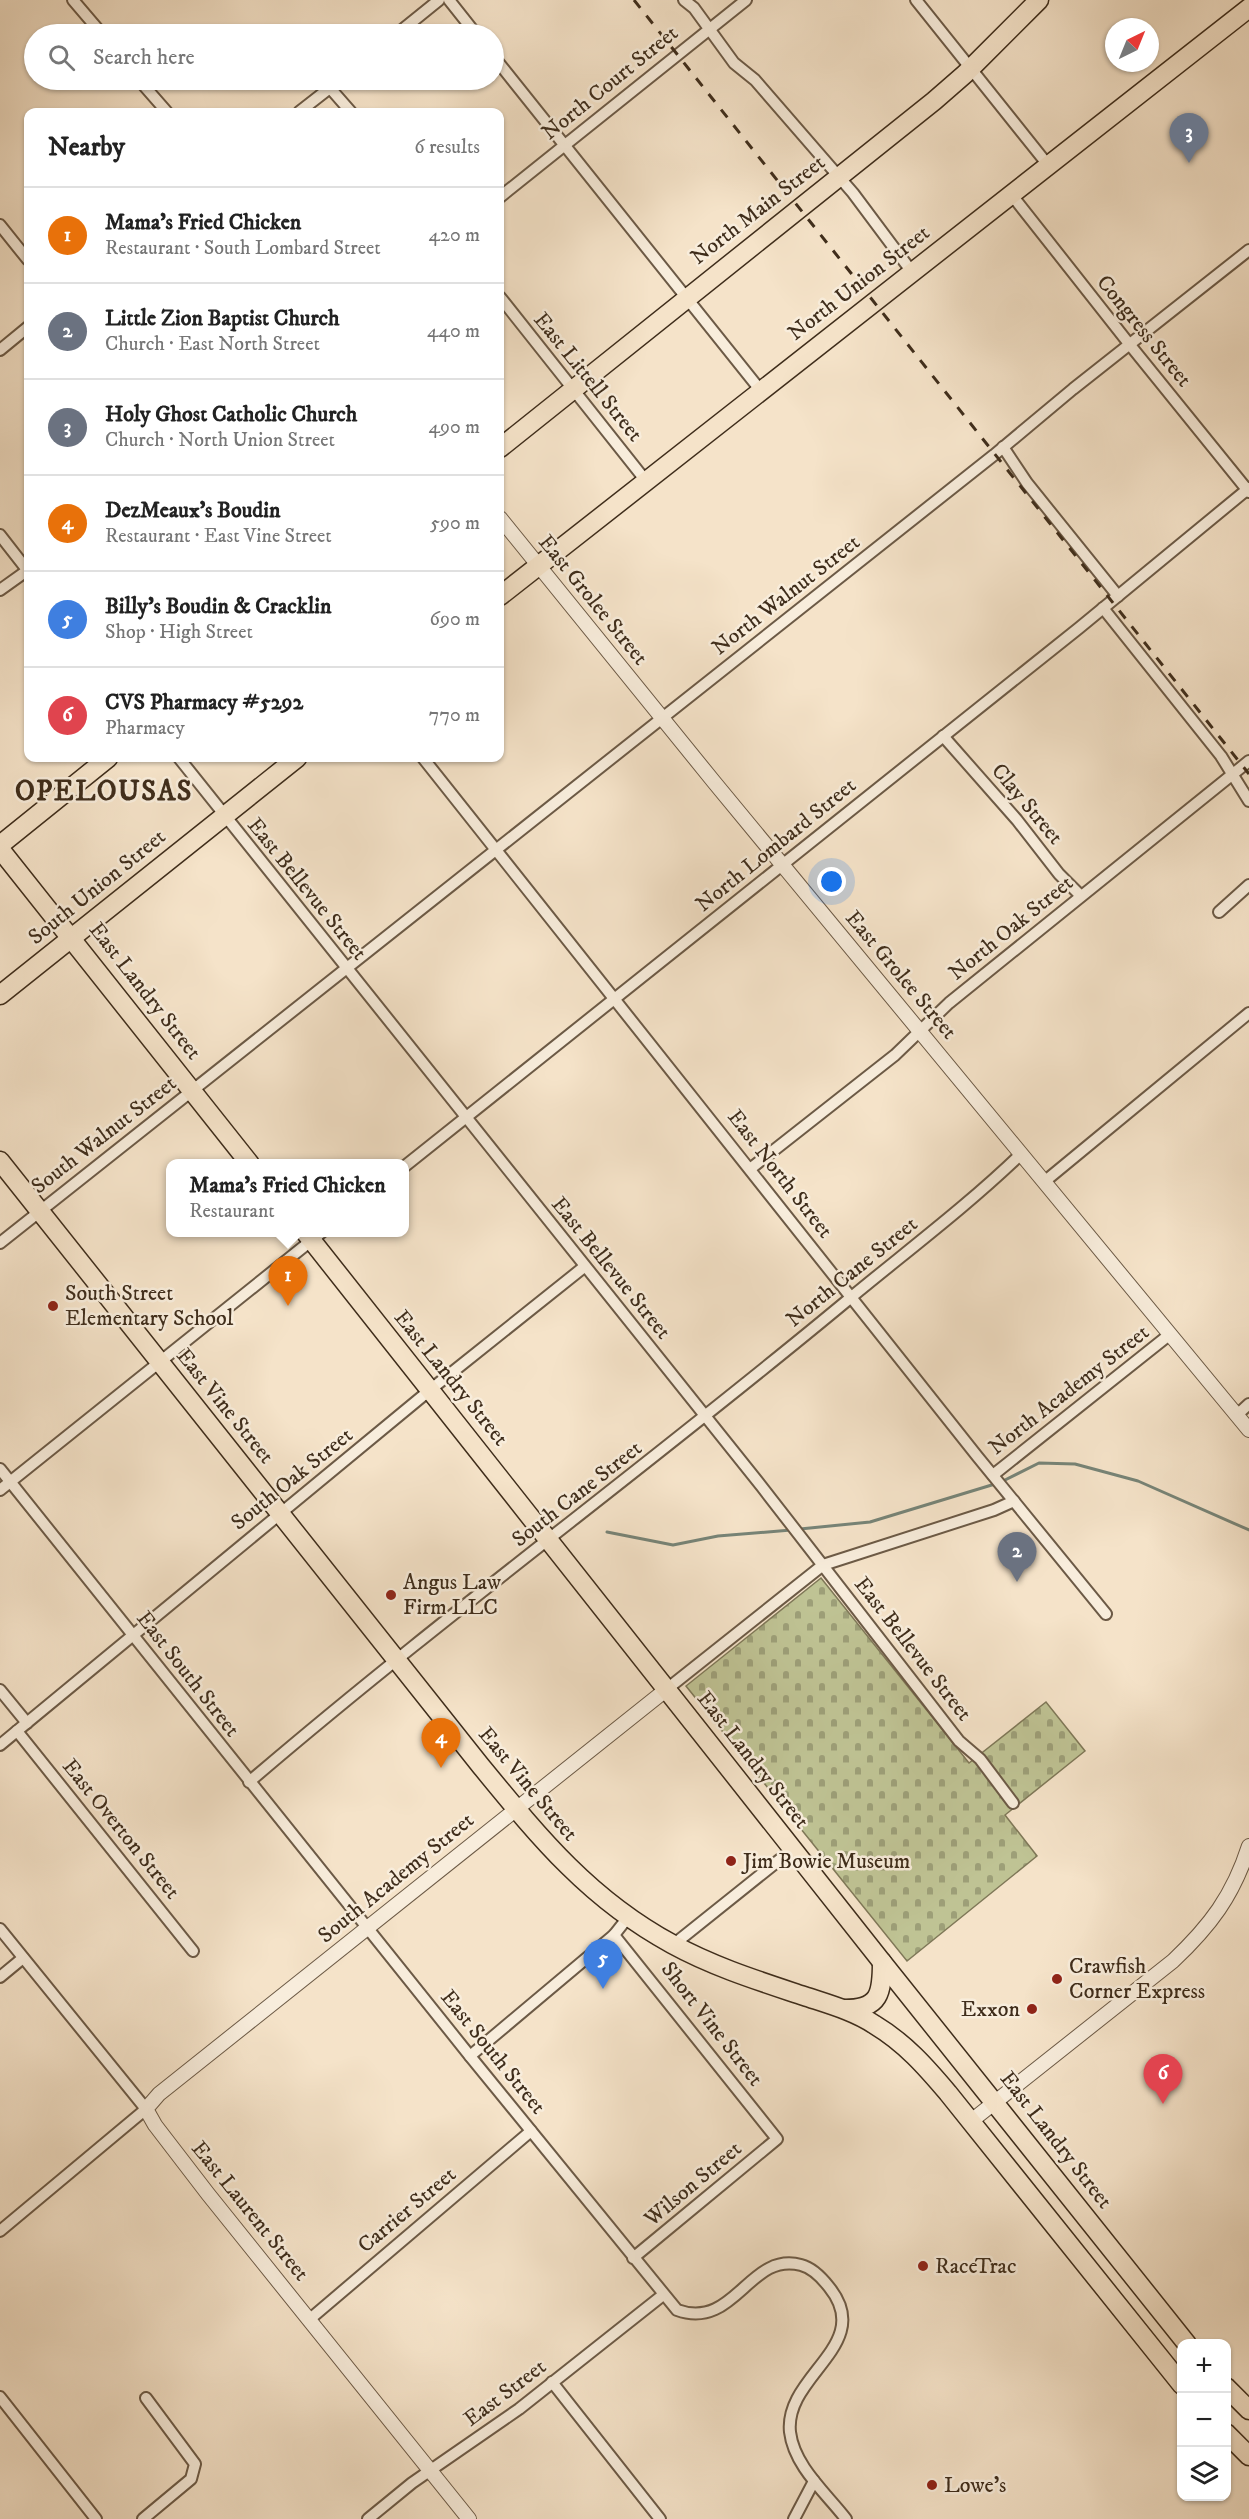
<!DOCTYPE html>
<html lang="en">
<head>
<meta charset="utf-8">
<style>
  :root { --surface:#fff; --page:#f2f2f2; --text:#222; --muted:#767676; --line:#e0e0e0; --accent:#8f2418 }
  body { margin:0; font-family:"IM FELL DW Pica",serif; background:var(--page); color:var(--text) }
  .controls { position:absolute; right:18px; bottom:18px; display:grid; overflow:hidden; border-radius:12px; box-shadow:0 2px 4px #0004 }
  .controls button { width:54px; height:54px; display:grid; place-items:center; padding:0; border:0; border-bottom:2px solid var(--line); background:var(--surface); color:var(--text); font:30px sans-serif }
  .compass { position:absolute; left:1105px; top:18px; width:54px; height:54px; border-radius:50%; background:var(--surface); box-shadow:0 2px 4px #0004; rotate:43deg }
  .you { position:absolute; left:832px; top:882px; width:21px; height:21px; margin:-15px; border:4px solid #fff; border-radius:50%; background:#1a73e8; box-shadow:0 0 0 9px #1a73e833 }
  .badge { display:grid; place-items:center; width:39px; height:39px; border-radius:50%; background:var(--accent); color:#fff; font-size:20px; font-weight:700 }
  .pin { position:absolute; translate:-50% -50px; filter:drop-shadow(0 2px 3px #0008) }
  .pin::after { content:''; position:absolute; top:32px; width:21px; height:18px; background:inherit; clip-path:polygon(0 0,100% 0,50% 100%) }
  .popup { position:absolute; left:166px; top:1159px; width:243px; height:78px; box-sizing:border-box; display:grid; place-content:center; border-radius:12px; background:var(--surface); filter:drop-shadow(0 2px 4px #0005); font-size:20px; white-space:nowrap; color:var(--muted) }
  .popup b { font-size:22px; color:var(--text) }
  .popup::after { content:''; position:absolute; left:50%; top:100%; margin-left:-12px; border:12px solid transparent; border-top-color:var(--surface) }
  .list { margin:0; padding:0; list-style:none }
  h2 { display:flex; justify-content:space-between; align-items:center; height:78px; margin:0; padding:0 24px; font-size:26px }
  h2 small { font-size:20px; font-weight:400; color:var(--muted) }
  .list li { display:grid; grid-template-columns:39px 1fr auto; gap:18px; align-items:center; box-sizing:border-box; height:96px; padding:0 24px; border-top:2px solid var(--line) }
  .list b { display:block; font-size:22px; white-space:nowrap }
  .list p { margin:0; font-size:20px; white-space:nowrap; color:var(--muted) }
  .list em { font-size:20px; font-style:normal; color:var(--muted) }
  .icon { flex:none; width:33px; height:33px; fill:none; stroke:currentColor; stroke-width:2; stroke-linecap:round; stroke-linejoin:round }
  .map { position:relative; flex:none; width:1249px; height:2519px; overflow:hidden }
  .search { position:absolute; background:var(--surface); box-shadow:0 2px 4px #0004; left:24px; top:24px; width:480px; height:66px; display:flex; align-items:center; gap:15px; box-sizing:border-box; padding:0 21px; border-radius:33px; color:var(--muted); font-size:22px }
  .panel { position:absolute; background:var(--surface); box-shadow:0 2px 4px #0004; left:24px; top:108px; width:480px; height:654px; border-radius:12px }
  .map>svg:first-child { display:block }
  .cemetery { fill:url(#cemetery-stones); stroke:#7f7858; stroke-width:1.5 }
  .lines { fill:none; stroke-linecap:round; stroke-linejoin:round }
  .stream { stroke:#778477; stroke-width:3 }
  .minor-casing { stroke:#6c5a46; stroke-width:14 }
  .tertiary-casing { stroke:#6c5a46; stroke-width:16 }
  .primary-casing { stroke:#3f2d1b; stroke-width:21 }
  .trunk-casing { stroke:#3f2d1b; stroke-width:21 }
  .minor { stroke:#f8eddc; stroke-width:10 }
  .tertiary { stroke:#f8eddc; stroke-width:14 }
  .primary { stroke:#f5e3c9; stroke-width:18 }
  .trunk { stroke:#f5e3c9; stroke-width:18 }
  .rail { stroke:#3f2d1b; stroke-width:3; stroke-dasharray:10 10; stroke-linecap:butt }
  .poi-dot { fill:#8f2418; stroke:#f8eddc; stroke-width:2 }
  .labels { text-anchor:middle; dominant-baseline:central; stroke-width:5; stroke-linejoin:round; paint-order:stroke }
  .street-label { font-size:22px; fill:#3f2d1b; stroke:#f8eddc }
  .poi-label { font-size:22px; fill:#3f2d1b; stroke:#f8eddc; text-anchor:start }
  .district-label { font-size:28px; font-weight:bold; letter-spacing:1.5px; fill:#3f2d1b; stroke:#f8eddc }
</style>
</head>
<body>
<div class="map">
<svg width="1249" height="2519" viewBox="0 0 1249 2519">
  <defs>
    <pattern id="cemetery-stones" width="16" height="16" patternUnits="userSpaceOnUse" patternTransform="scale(1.5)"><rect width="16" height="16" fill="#bfc394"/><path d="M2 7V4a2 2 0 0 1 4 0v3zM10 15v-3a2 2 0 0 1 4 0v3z" fill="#9d9f78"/></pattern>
  </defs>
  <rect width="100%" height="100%" fill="#f5e3c9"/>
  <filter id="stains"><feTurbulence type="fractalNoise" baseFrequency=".00333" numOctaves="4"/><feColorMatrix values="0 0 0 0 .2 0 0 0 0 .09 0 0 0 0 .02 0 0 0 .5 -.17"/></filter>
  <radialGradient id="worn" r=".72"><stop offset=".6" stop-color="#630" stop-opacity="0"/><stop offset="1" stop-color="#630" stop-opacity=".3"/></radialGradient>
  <polygon class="cemetery" points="821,1578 969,1763 1046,1702 1085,1751 1005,1815 1037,1856 907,1961 686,1686"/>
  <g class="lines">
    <g class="stream">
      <polyline points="1001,1482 1039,1463 1075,1464 1138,1481 1249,1530"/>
      <polyline points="800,1529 870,1522 995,1484"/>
      <polyline points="607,1532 673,1545 718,1536 791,1530"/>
    </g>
    <defs>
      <g id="minor">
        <polyline points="73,0 102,34"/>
        <polyline points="449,0 476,34"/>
        <polyline points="684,0 694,8 734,63 755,80 853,193 912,272"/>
        <polyline points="916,0 1048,165"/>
        <polyline points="397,34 439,0"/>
        <polyline points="494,57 761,391"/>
        <polyline points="139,80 167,112"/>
        <polyline points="330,88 351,112"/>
        <polyline points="299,112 340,80"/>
        <polyline points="1011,194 1130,345 1249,492"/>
        <polyline points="500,197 746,0"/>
        <polyline points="0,225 28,260"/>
        <polyline points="500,297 646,481"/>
        <polyline points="0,350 28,327"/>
        <polyline points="1003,447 1027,483 1118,596"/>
        <polyline points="0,535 28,571"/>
        <polyline points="0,590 28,570"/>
        <polyline points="1103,608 1221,756 1249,801"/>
        <polyline points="943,736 1017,820 1059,874 1081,896"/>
        <polyline points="179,758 762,1487 959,1741 980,1759 1013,1803"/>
        <polyline points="423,758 977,1456 1106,1614"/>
        <polyline points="1219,912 1249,885"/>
        <polyline points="405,1166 1079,628 1249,488"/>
        <polyline points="750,1169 895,1055 949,1003 1249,761"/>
        <polyline points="1044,1182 1249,1013"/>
        <polyline points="0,1243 994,455 1073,389 1249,250"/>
        <polyline points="1237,1415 1249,1404"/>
        <path d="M0 1469 470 2056 677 2310C735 2331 749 2251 801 2265 813 2268 822 2278 829 2287 876 2345 784 2375 790 2432 794 2466 826 2493 846 2519"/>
        <polyline points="993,1475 1169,1335"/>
        <polyline points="0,1490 322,1232"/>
        <polyline points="667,1689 823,1565 994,1510 1014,1501"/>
        <polyline points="0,1690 27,1723"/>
        <polyline points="17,1731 193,1951"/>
        <polyline points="0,1745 430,1390 584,1267"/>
        <path d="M249 1782C444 1615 652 1463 849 1299 907 1251 967 1206 1021 1154"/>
        <polyline points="0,1929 146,2109 0,2231"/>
        <polyline points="614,1935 777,2139 633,2258"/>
        <polyline points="673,1945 793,1849"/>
        <polyline points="0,1977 23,1958"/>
        <polyline points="470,2056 614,1935 629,1916"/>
        <polyline points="310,2319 531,2131"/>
        <polyline points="552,2382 660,2519"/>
        <polyline points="0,2397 96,2519"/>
        <polyline points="143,2519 191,2479 195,2464 146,2398"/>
        <polyline points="368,2519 412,2483 519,2409 663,2295"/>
        <polyline points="794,2519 814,2481"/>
      </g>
      <g id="tertiary">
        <polyline points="500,518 714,782 1249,1430"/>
        <path d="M970 2122 1173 1961C1210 1926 1233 1896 1249 1846"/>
        <polyline points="469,2519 208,2194 155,2125 146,2109 159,2094 667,1689"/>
      </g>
      <g id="primary">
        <polyline points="500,448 934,101 965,74 1039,0"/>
        <polyline points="500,596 1249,8"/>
        <polyline points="0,845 108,758"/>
        <polyline points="0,995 297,758"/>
      </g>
      <g id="trunk">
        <polyline points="0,849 250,1164"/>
        <path d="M0 1161 480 1765C539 1837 589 1899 672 1944 714 1967 759 1981 804 1996 828 2004 854 2011 875 2025 905 2043 926 2067 948 2093L1182 2385"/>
        <polyline points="305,1232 882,1962 1187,2344"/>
        <path d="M845 2009C880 2009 882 1993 882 1962"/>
        <polyline points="1226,2387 1249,2410"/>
        <polyline points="1226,2433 1249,2456"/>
      </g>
    </defs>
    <use href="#minor" class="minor-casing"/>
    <use href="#tertiary" class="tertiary-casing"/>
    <use href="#primary" class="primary-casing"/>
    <use href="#trunk" class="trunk-casing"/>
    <use href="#minor" class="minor"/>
    <use href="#tertiary" class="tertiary"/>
    <use href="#primary" class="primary"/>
    <use href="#trunk" class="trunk"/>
    <polyline class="rail" points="634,0 1249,774"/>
  </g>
  <g class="poi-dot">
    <circle cx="53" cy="1306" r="6"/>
    <circle cx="391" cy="1595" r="6"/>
    <circle cx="731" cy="1861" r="6"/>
    <circle cx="1057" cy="1979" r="6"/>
    <circle cx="1032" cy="2009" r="6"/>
    <circle cx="923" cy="2266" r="6"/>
    <circle cx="932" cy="2485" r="6"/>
  </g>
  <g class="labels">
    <g class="street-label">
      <text transform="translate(610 83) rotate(-39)">North Court Street</text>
      <text transform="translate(758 210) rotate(-38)">North Main Street</text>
      <text transform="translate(859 283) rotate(-38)">North Union Street</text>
      <text transform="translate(1144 331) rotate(51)">Congress Street</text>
      <text transform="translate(588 377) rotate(51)">East Littell Street</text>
      <text transform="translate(786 595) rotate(-38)">North Walnut Street</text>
      <text transform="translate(593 600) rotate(51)">East Grolee Street</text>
      <text transform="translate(1027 804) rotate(50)">Clay Street</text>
      <text transform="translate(776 845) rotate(-39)">North Lombard Street</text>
      <text transform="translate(97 887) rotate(-39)">South Union Street</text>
      <text transform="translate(307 889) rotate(51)">East Bellevue Street</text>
      <text transform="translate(1011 928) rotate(-39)">North Oak Street</text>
      <text transform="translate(901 975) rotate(50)">East Grolee Street</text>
      <text transform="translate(145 991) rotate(52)">East Landry Street</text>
      <text transform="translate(104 1135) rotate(-38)">South Walnut Street</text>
      <text transform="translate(780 1174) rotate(52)">East North Street</text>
      <text transform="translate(611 1268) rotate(51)">East Bellevue Street</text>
      <text transform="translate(852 1272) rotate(-39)">North Cane Street</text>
      <text transform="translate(451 1378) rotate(51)">East Landry Street</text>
      <text transform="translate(1069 1390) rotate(-38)">North Academy Street</text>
      <text transform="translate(225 1406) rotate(51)">East Vine Street</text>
      <text transform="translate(292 1479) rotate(-39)">South Oak Street</text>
      <text transform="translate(577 1494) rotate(-38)">South Cane Street</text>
      <text transform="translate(913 1649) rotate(52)">East Bellevue Street</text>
      <text transform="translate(188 1674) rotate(52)">East South Street</text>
      <text transform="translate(753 1760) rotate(52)">East Landry Street</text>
      <text transform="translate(528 1784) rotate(50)">East Vine Street</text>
      <text transform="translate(121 1829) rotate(51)">East Overton Street</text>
      <text transform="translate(396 1878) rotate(-39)">South Academy Street</text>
      <text transform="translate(712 2024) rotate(52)">Short Vine Street</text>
      <text transform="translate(493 2052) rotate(51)">East South Street</text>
      <text transform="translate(1056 2140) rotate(52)">East Landry Street</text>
      <text transform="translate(693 2184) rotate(-40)">Wilson Street</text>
      <text transform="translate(407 2210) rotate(-40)">Carrier Street</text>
      <text transform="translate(250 2211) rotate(51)">East Laurent Street</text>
      <text transform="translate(505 2393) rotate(-37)">East Street</text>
    </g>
    <g class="poi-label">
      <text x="65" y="1293">South Street<tspan x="65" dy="25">Elementary School</tspan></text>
      <text x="403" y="1582">Angus Law<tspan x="403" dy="25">Firm LLC</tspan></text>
      <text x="743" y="1861">Jim Bowie Museum</text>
      <text x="1069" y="1966">Crawfish<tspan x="1069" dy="25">Corner Express</tspan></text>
      <text x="1020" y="2009" text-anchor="end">Exxon</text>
      <text x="935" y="2266">RaceTrac</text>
      <text x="944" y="2485">Lowe's</text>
    </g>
    <g class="district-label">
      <text x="104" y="791">OPELOUSAS</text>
    </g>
  </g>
  <rect width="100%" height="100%" filter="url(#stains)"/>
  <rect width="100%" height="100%" fill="url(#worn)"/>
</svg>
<div class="controls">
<button>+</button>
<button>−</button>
<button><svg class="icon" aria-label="layers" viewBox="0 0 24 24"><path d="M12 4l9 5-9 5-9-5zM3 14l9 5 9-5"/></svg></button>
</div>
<svg class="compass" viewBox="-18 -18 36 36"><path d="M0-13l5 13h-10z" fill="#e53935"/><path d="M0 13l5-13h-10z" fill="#767676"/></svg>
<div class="you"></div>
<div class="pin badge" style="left:288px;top:1306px;background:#e8710a">1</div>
<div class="popup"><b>Mama's Fried Chicken</b>Restaurant</div>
<div class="pin badge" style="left:1017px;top:1582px;background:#6b7280">2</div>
<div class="pin badge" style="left:1189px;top:163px;background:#6b7280">3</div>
<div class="pin badge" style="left:441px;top:1768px;background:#e8710a">4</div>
<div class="pin badge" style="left:603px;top:1989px;background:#3f7fe0">5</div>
<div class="pin badge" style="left:1163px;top:2104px;background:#e0444e">6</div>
<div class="search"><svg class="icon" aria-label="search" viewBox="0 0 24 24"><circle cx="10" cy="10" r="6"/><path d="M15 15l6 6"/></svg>Search here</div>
<section class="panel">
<h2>Nearby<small>6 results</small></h2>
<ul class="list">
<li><span class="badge" style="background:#e8710a">1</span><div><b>Mama's Fried Chicken</b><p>Restaurant · South Lombard Street</p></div><em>420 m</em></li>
<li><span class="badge" style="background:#6b7280">2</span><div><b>Little Zion Baptist Church</b><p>Church · East North Street</p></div><em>440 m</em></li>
<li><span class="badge" style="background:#6b7280">3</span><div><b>Holy Ghost Catholic Church</b><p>Church · North Union Street</p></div><em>490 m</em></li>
<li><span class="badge" style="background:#e8710a">4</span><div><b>DezMeaux's Boudin</b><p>Restaurant · East Vine Street</p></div><em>590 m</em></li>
<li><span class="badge" style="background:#3f7fe0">5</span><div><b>Billy's Boudin &amp; Cracklin</b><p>Shop · High Street</p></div><em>690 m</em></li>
<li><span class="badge" style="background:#e0444e">6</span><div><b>CVS Pharmacy #5292</b><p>Pharmacy</p></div><em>770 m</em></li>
</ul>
</section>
</div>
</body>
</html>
